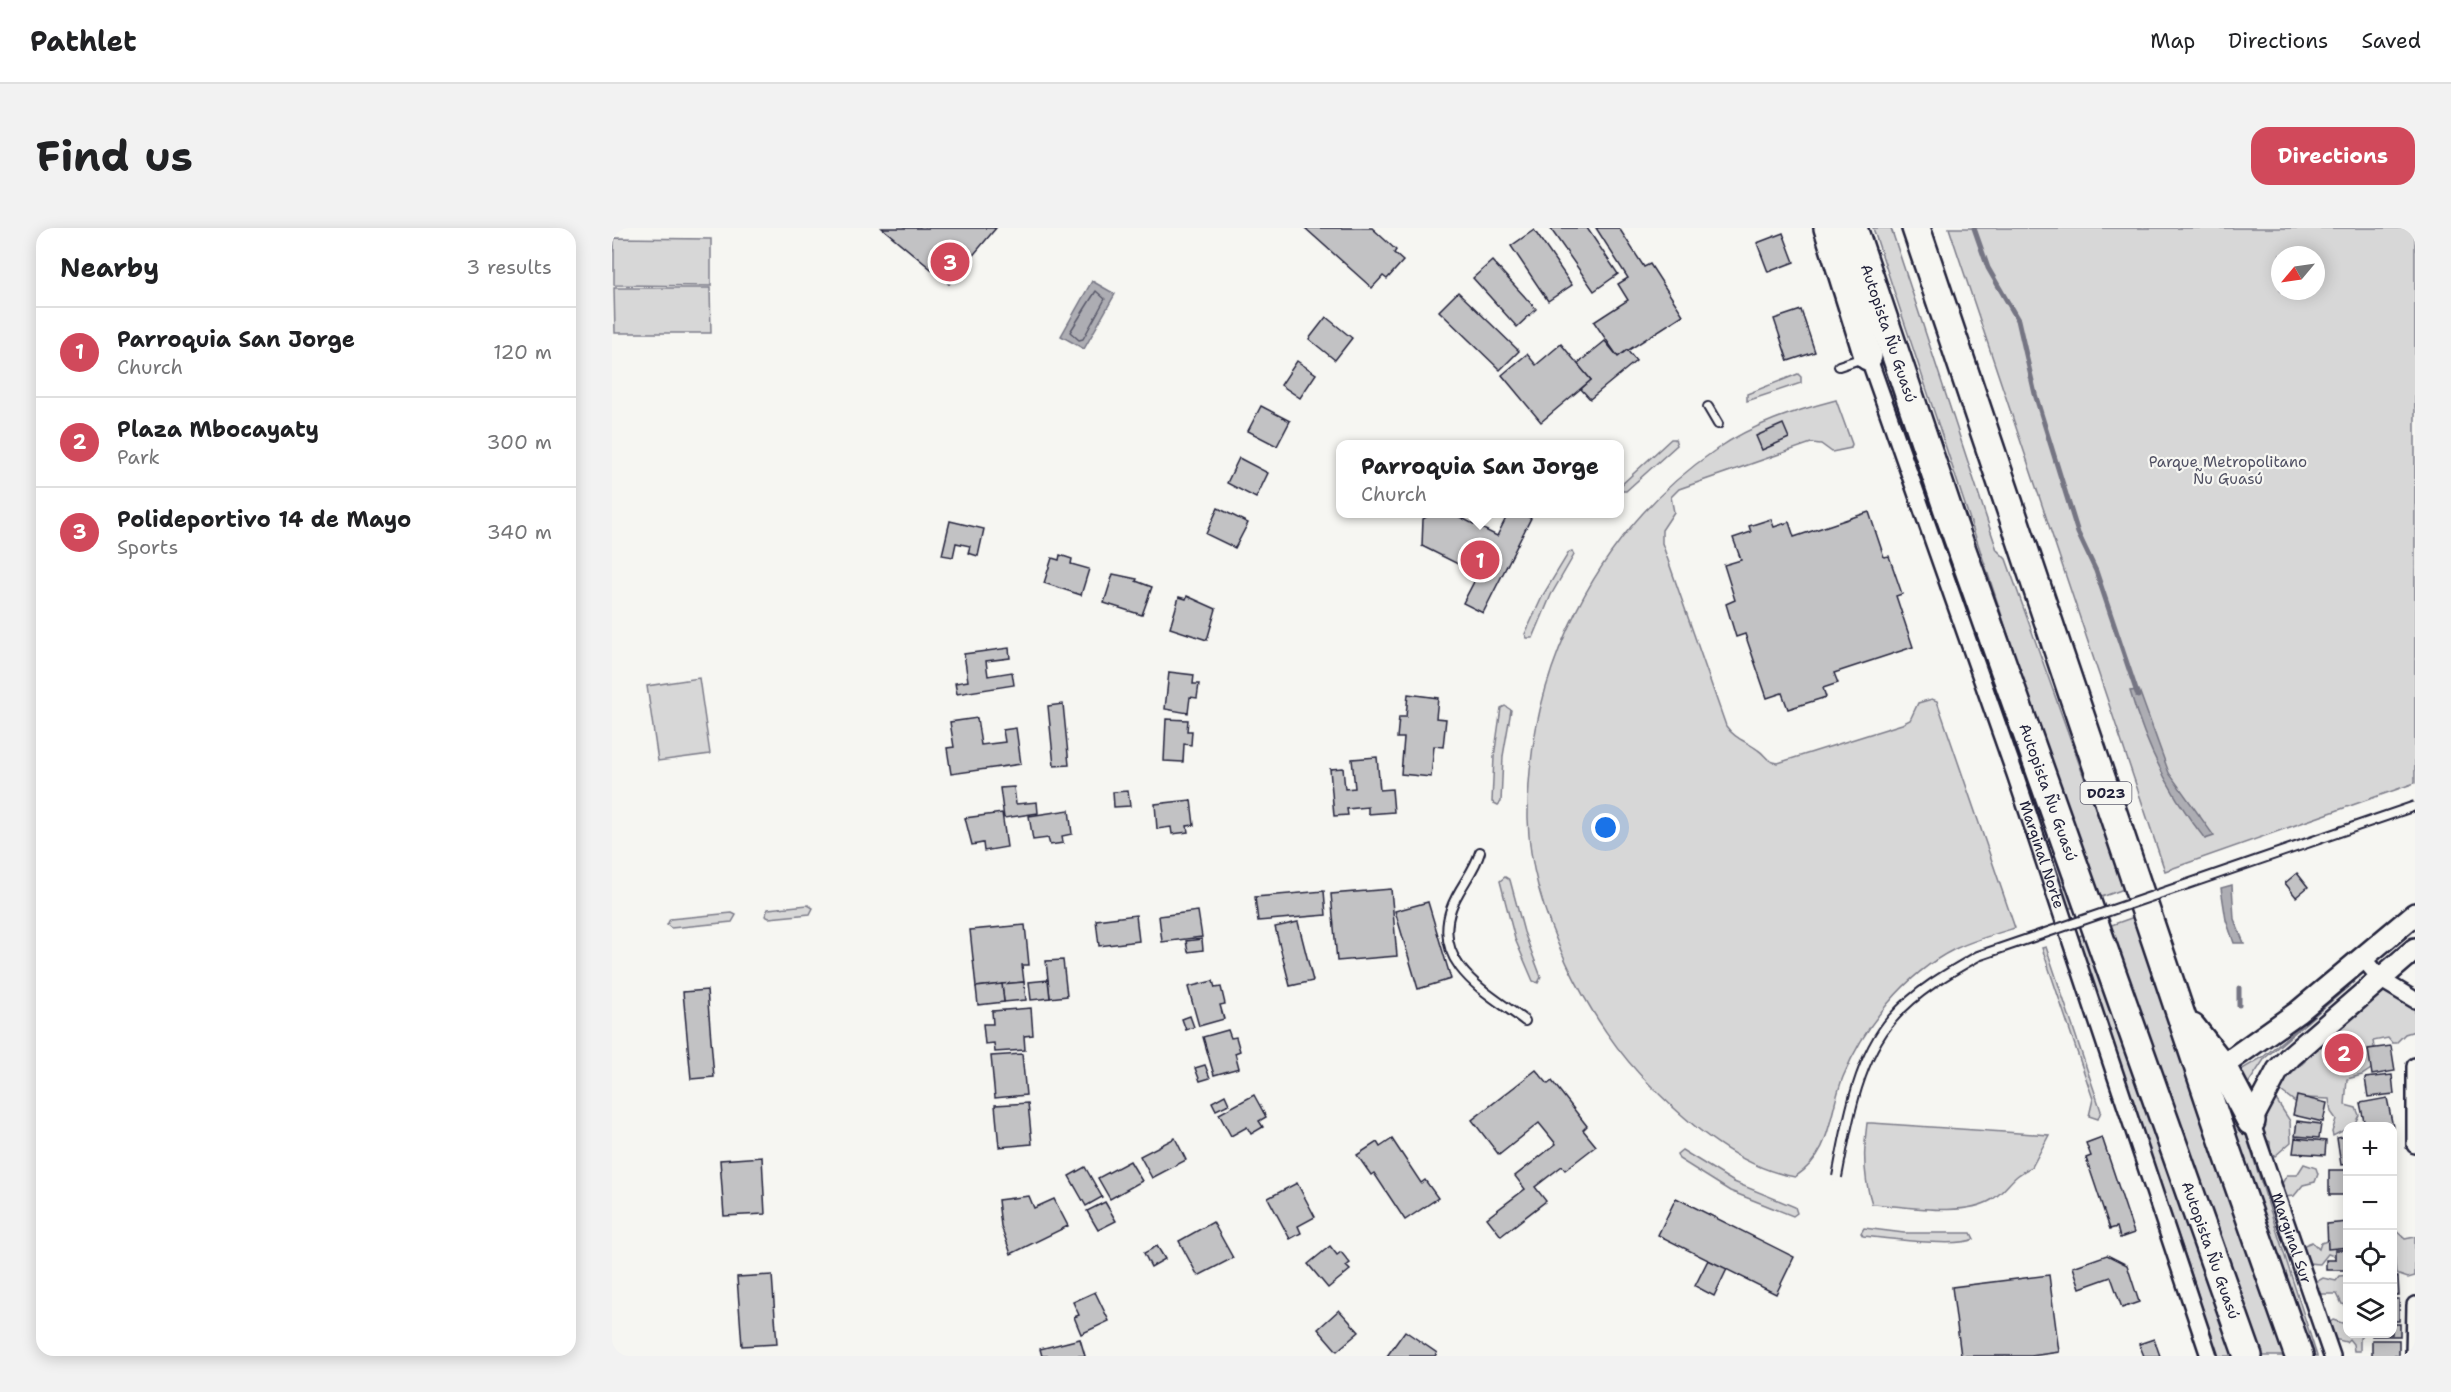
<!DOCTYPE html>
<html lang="en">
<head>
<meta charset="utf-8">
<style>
  :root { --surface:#fff; --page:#f2f2f2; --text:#202124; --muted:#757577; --line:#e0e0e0; --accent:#d1495b }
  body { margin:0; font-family:"Shantell Sans",sans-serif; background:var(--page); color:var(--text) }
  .controls { position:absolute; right:18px; bottom:18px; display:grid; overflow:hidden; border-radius:12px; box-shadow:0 3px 15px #0003 }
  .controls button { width:54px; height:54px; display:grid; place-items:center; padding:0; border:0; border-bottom:2px solid var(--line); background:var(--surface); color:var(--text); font:30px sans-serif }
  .compass { position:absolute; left:1659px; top:18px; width:54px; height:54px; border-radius:50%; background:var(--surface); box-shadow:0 3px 15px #0003; rotate:241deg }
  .you { position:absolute; left:994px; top:600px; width:21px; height:21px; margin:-15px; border:4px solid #fff; border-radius:50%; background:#1a73e8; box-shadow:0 0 0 9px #1a73e833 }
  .badge { display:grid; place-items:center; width:39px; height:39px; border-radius:50%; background:var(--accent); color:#fff; font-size:20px; font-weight:700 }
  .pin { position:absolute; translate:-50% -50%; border:3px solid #fff; box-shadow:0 2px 6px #0006 }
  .popup { position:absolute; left:724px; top:212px; width:288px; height:78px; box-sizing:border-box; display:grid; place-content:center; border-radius:12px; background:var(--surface); filter:drop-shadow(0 2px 4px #0005); font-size:20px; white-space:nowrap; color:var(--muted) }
  .popup b { font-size:22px; color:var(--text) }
  .popup::after { content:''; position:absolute; left:50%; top:100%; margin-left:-12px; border:12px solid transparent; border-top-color:var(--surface) }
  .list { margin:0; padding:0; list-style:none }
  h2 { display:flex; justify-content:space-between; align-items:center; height:78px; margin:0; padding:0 24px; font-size:26px }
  h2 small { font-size:20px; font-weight:400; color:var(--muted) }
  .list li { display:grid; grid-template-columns:39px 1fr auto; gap:18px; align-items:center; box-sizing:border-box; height:90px; padding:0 24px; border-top:2px solid var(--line) }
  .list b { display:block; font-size:22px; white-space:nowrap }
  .list p { margin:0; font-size:20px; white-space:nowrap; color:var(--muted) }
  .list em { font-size:20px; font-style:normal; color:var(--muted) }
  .icon { flex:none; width:33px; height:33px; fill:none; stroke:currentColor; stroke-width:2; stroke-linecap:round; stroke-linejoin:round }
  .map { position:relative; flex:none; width:1803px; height:1128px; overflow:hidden; border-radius:18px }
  header { display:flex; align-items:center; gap:36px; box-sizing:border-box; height:84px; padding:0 30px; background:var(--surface); border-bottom:2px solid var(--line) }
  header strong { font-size:28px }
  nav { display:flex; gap:33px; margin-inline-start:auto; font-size:21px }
  .intro { display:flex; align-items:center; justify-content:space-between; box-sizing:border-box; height:144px; padding:0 36px }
  h1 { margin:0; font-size:42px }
  .button { padding:15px 27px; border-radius:18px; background:var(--accent); color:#fff; font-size:21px; font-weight:700 }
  main { display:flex; gap:36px; padding:0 36px }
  aside { flex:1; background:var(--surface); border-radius:18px; box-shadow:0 3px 15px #0003 }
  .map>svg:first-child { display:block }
  .green { fill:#d7d7d7; stroke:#7c7c89; stroke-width:1.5; fill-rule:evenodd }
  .water { fill:#adadb3; stroke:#757583; stroke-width:1.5 }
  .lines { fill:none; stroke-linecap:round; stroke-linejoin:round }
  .shore { stroke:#5a5a6b; stroke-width:1.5 }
  .stream { stroke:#757583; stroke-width:5 }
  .building { fill:#c2c2c4; stroke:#22223b; stroke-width:1.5 }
  .lane-casing { stroke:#22223b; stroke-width:12 }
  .street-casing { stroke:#22223b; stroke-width:20 }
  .secondary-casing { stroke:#22223b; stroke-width:26 }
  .highway-casing { stroke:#22223b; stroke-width:32 }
  .lane { stroke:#f6f6f2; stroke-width:8 }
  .street { stroke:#f6f6f2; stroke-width:15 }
  .secondary { stroke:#f6f6f2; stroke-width:21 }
  .highway { stroke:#f6f6f2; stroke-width:27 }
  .lane-bridge-casing { stroke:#22223b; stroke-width:12; stroke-linecap:butt }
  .lane-bridge { stroke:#f6f6f2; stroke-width:8 }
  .labels { text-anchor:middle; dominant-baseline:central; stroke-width:4.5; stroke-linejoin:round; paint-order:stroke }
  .shield { fill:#f6f6f2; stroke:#626272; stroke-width:1.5 }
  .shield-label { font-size:14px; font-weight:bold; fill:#22223b }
  .street-label { font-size:15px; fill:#22223b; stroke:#f6f6f2 }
  .park-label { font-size:15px; fill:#4f4f62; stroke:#f6f6f2 }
</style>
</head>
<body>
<header>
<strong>Pathlet</strong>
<nav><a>Map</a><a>Directions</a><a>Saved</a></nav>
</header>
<div class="intro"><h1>Find us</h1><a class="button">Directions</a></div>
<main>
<aside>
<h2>Nearby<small>3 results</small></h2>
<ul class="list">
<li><span class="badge">1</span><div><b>Parroquia San Jorge</b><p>Church</p></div><em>120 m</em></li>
<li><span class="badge">2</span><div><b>Plaza Mbocayaty</b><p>Park</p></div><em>300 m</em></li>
<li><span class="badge">3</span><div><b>Polideportivo 14 de Mayo</b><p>Sports</p></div><em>340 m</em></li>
</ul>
</aside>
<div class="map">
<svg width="1803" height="1128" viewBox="0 0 1803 1128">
  <rect width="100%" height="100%" fill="#f6f6f2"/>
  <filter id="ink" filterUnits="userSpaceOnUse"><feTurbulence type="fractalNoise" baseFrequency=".0167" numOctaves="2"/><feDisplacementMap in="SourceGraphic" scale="12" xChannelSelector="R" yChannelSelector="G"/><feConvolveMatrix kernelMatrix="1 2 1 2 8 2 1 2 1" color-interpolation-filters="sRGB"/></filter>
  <g filter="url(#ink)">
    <g class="green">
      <polygon points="1232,0 1464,678 1453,682 1273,141 1262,123"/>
      <polygon points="1261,0 1279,0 1385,322 1394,331 1512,661 1484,671"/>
      <path d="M1337 0H1803V555L1553 643ZM1668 27H1704V63H1668Z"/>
      <polygon points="2,10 99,11 99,58 2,57"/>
      <polygon points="2,60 98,60 99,105 3,105"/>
      <polygon points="1186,146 1189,149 1189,155 1135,173 1135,166"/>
      <path d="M1224 172 1240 216 1239 220 1220 224 1209 216 1199 215 1067 261 1059 269 1062 284 1050 302V315L1114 498C1123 511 1134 513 1146 522 1154 527 1154 534 1166 535L1290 496 1298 492 1306 475 1320 471 1325 473 1403 700C1383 706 1362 712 1343 721 1293 746 1252 798 1231 849 1216 887 1221 924 1183 949 1128 940 1078 897 1040 859 976 797 918 681 916 590 915 445 984 303 1105 221 1141 196 1182 183 1224 172Z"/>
      <polygon points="1059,211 1063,211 1065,217 1014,263 1010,263 1008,258"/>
      <polygon points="960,323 962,327 939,367 921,410 915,410 913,406 931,367 957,324"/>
      <polygon points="87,450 98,526 46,533 35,458"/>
      <polygon points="893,478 899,482 891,528 889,574 886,577 880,574 882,529 889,480"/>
      <polygon points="893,649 898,652 912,704 929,749 926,755 921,753 903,711 888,653"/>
      <polygon points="196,677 201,680 198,686 157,690 153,688 156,681"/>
      <polygon points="120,685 124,687 120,694 59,700 55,697 58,691"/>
      <polygon points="1522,689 1676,1128 1647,1128 1494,699"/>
      <polygon points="1473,706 1627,1128 1605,1128 1578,1041 1461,710"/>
      <polygon points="1434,719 1489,883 1486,891 1477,888 1481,871 1430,720"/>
      <polygon points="1743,753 1653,830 1634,859 1627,843 1651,829"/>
      <polygon points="1769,760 1797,778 1803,776 1803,803 1793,806 1784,815 1780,815 1776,810 1761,813 1765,837 1750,847 1735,851 1733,877 1744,880 1747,887 1742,897 1721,908 1720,904 1724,891 1719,884 1717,871 1694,870 1687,877 1665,860 1693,833 1691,831"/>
      <polygon points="1604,855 1625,884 1634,907 1705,1128 1702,1128 1698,1117"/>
      <polygon points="1663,870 1678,893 1679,914 1663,928 1658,923 1658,914 1650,909 1643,885"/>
      <path d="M1255 895H1260L1437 907 1420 939C1400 947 1396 961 1381 971 1351 990 1294 978 1260 976 1251 949 1251 923 1255 895Z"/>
      <polygon points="1070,922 1122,954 1183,979 1185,985 1181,988 1118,963 1067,931 1065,926"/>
      <polygon points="1692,936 1704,940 1706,946 1703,954 1691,957 1682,968 1672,969 1667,960 1675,947 1685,947"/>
      <polygon points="1780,999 1793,1011 1803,1009 1803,1048 1796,1050 1784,1046"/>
      <path d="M1252 1000 1292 1005H1359L1362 1011C1345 1020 1273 1010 1251 1008L1249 1005Z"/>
      <polygon points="1715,1013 1730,1017 1731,1024 1724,1029 1716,1026 1708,1036 1695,1035 1690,1018 1700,1014 1707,1021 1709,1015"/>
      <polygon points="1735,1047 1735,1077 1730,1076 1725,1066 1707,1066 1704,1063 1704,1054 1711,1050 1724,1053 1728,1048"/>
      <polygon points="1721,1092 1733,1096 1735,1095 1736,1106 1754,1106 1748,1110 1748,1123 1742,1123 1741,1116 1737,1111 1734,1114 1718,1110 1716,1096"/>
    </g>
    <g class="water">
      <polygon points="480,53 503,66 472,121 449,108"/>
      <path d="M1527 462 1557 545 1602 608 1593 611C1557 566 1534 518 1518 463Z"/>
      <polygon points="1620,657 1622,691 1632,715 1622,715 1614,692 1609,660"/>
    </g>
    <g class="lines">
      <polygon class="shore" points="484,63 493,71 471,111 467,112 458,104"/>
      <g class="stream">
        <polyline points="1362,0 1376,40 1406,92 1423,166 1466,305 1484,343 1526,468"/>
        <polyline points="1627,760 1627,777"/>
      </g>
    </g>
    <g class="building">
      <polygon points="270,0 384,0 337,56"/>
      <polygon points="693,0 760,0 784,22 782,25 791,33 775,51 771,48 760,60"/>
      <polygon points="938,0 975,0 1006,46 982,63"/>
      <polygon points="984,0 1007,0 1032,39 1038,36 1071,87 1006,129 982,94 1016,72 1006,56 1016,50"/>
      <polygon points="922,2 960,57 936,73 899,18"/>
      <polygon points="1171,5 1182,34 1156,44 1145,15"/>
      <polygon points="880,33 924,81 905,99 861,50"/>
      <polygon points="846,64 907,123 888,142 827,83"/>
      <polygon points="1189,82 1203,124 1176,133 1162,91"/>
      <polygon points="714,89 740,110 723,132 697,111"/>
      <polygon points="993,113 1006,129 1015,122 1024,133 978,171 969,161 979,152 965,136"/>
      <polygon points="949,116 979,152 929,194 890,147 915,126 924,137"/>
      <polygon points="685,133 704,146 688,170 669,157"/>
      <polygon points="649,178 678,193 665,218 636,203"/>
      <polygon points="1171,196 1177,210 1150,222 1144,208"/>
      <polygon points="627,230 656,245 644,270 615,255"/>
      <polygon points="606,280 636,295 623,320 594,306"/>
      <polygon points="1257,284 1272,329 1277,328 1290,366 1284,368 1301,419 1222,445 1226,455 1211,460 1214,469 1176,481 1170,465 1155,470 1133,406 1124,409 1114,376 1123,372 1112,337 1129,332 1121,310 1139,304 1137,298 1159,291 1162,299 1177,294 1182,309"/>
      <polygon points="819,286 842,286 885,308 896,286 910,286 919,290 871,385 851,375 866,346 810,318 811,291"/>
      <polygon points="338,293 372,301 366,328 356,325 358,318 344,315 341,329 330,327"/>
      <polygon points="448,327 460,331 459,336 477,341 469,367 432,355 440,330 447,332"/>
      <polygon points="501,346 525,351 524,353 540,359 530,387 492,375"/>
      <polygon points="575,368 604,381 595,412 558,400 567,369 574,371"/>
      <polygon points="397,420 398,430 374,433 376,448 400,444 402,457 345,466 343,455 356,453 352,426"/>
      <polygon points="557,444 582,447 581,456 587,456 585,470 578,469 576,485 553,481"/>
      <polygon points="796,466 826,470 824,490 834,491 831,519 822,518 819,549 789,546 792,510 785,510 787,489 794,489"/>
      <polygon points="451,476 457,537 442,538 436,478"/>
      <polygon points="365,490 369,517 393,514 391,502 404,500 409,536 339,546 335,520 342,519 338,494"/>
      <polygon points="554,491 576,492 575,503 580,503 579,517 572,516 571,534 552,533"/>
      <polygon points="765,529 768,562 780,561 782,584 756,586 756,579 735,581 736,587 722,588 718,541 731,540 733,561 743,560 740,531"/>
      <polygon points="402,559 404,576 425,574 426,585 392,590 388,560"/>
      <polygon points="516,563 518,578 502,579 501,564"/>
      <polygon points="579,572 582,597 575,598 576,604 560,606 559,599 545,601 543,576"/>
      <polygon points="457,582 460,606 450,608 451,615 438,617 436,610 421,612 417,588"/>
      <polygon points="390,585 395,619 372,623 371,615 360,617 353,590"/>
      <polygon points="1685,645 1696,659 1684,669 1673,655"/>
      <polygon points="779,661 785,728 725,733 719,666"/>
      <polygon points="712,663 714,687 646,693 643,669"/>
      <polygon points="816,674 839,751 806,761 783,683"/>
      <polygon points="586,683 590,709 550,714 547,688"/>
      <polygon points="524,687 527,713 487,718 484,692"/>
      <polygon points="686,694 701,753 678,758 663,699"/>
      <polygon points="413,697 417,737 410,737 412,754 364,759 358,702"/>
      <polygon points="590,711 591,722 576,724 574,713"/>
      <polygon points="451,732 455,768 438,770 434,733"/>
      <polygon points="436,752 438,770 419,772 417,754"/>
      <polygon points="601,753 603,760 609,759 613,776 608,777 612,791 587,798 576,759"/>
      <polygon points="412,754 414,772 392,774 390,756"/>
      <polygon points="390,756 392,774 366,777 364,759"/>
      <polygon points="95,762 102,849 79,851 71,764"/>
      <polygon points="419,780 421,807 412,808 413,822 383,824 382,815 373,816 371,796 381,796 380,783"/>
      <polygon points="578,788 582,799 574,802 570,791"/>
      <polygon points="616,802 619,810 624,809 628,823 623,825 627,840 602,847 591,809"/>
      <polygon points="1779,818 1783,843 1760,847 1756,821"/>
      <polygon points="410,826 414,867 383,870 379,828"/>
      <polygon points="593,837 598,850 588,853 583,840"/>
      <polygon points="924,842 936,856 940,853 975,898 971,902 984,918 953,942 950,938 923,959 934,973 889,1008 875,990 913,961 903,948 944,916 927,895 887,927 860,892"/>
      <polygon points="1780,847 1782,866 1756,869 1753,850"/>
      <polygon points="613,867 617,876 604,882 600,874"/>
      <polygon points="642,867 654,889 647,893 651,899 639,906 635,899 619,908 607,886"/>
      <polygon points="1685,868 1715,875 1711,894 1681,887"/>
      <polygon points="1775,870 1781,899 1753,898 1748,875"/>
      <polygon points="416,875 420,916 387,919 383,877"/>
      <polygon points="1685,893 1709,896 1707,910 1683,908"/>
      <polygon points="1736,908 1736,936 1729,937 1725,910"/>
      <polygon points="1490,909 1522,1005 1508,1010 1505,999 1498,1001 1474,930 1479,928 1474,915"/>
      <polygon points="563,910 574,932 540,950 528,928"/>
      <polygon points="1683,910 1714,913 1713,927 1681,925"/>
      <polygon points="780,911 809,955 813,952 826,970 793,992 762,945 759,947 745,927 765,914 768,919"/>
      <polygon points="150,929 153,986 112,988 108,932"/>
      <polygon points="518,933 530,953 498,971 486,950"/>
      <polygon points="473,939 490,969 474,978 457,948"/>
      <rect x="1717" y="942" width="19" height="25"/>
      <polygon points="685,955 703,989 686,998 689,1005 678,1011 656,970"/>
      <polygon points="417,968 422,980 442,971 456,998 399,1026 389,998 386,972"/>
      <polygon points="1064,970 1182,1029 1164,1066 1046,1007"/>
      <polygon points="493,974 504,993 486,1002 475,983"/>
      <polygon points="601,994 621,1030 586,1048 567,1013"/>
      <polygon points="1736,994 1736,1019 1716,1021 1715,996"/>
      <polygon points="545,1018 553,1031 539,1039 532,1025"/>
      <polygon points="718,1018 725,1027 729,1024 738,1035 734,1038 738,1042 716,1060 696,1036"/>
      <polygon points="1723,1022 1736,1022 1736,1042 1714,1042 1714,1032 1723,1032"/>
      <polygon points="1495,1027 1515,1037 1527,1074 1510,1080 1499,1049 1468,1060 1461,1039"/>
      <polygon points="1096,1032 1115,1041 1102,1068 1083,1058"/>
      <polygon points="160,1047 165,1116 130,1118 125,1049"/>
      <polygon points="1437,1047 1447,1124 1419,1128 1349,1128 1340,1059"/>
      <polygon points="1780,1049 1786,1049 1787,1067 1780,1067"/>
      <polygon points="483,1064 497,1093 469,1106 462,1089 467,1087 461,1074"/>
      <rect x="1780" y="1071" width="7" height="22"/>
      <polygon points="727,1082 747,1104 725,1123 706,1101"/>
      <polygon points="1780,1096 1788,1096 1788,1108 1760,1108 1760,1106 1780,1106"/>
      <polygon points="793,1103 825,1125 823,1128 775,1128"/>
      <polygon points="468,1111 473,1128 430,1128 428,1121"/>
      <polygon points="1542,1111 1548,1128 1532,1128 1527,1116"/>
      <rect x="1760" y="1112" width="27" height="16"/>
    </g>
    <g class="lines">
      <defs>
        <g id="lane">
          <polyline points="1227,138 1251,130"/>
          <polyline points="1096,179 1106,196"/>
          <path d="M868 624C862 645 846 660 839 681 820 738 877 765 913 793"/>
        </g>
        <g id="street">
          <path id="s1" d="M1256 128 1403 546 1597 1128"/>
          <polyline points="1751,730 1768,751 1803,772"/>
          <polyline points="1803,838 1803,917"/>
          <path id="s2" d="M1639 893 1720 1128"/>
          <polyline points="1802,1128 1803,1077"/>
        </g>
        <g id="secondary">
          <polyline points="1610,838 1686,784 1803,686"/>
          <polyline points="1639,893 1666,842 1679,828 1803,721"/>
        </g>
        <g id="highway">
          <polyline points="1216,0 1256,128"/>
          <path id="s3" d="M1241 0 1339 291 1636 1128"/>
          <polyline points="1304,0 1614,921 1687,1128"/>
          <polyline points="1580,800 1610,838 1639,893"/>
        </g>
      </defs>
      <use href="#lane" class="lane-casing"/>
      <use href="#street" class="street-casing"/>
      <use href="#secondary" class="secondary-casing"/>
      <use href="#highway" class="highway-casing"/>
      <use href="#lane" class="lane"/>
      <use href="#street" class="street"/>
      <use href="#secondary" class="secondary"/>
      <use href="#highway" class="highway"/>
      <defs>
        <path id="lane-bridge" d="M1225 949C1235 897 1245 831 1281 790 1304 763 1336 745 1366 728L1803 578"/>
      </defs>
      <use href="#lane-bridge" class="lane-bridge-casing"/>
      <use href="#lane-bridge" class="lane-bridge"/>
    </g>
  </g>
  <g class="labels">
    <rect class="shield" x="1468.5" y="554" width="51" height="22" rx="4.5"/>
    <g class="shield-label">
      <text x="1494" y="565">D023</text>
    </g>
    <g class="street-label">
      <text stroke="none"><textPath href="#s3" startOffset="111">Autopista Ñu Guasú</textPath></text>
      <text stroke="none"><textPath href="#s3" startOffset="597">Autopista Ñu Guasú</textPath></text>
      <text stroke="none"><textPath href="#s1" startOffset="528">Marginal Norte</textPath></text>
      <text stroke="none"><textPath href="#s2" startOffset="124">Marginal Sur</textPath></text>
      <text stroke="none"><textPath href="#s3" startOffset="1083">Autopista Ñu Guasú</textPath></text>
    </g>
    <g class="park-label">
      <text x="1616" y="234">Parque Metropolitano<tspan x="1616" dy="17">Ñu Guasú</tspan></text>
    </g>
  </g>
</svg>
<div class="controls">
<button>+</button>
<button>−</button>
<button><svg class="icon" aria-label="locate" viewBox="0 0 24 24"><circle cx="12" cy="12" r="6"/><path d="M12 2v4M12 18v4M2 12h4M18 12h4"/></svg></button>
<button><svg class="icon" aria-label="layers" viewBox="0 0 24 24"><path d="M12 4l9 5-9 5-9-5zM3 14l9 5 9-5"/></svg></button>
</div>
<svg class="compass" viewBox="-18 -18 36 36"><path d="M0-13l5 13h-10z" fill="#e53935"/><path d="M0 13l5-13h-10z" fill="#757577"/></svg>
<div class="you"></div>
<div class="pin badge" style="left:868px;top:332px">1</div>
<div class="popup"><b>Parroquia San Jorge</b>Church</div>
<div class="pin badge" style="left:1732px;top:825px">2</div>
<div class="pin badge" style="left:338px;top:34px">3</div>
</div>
</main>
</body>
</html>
